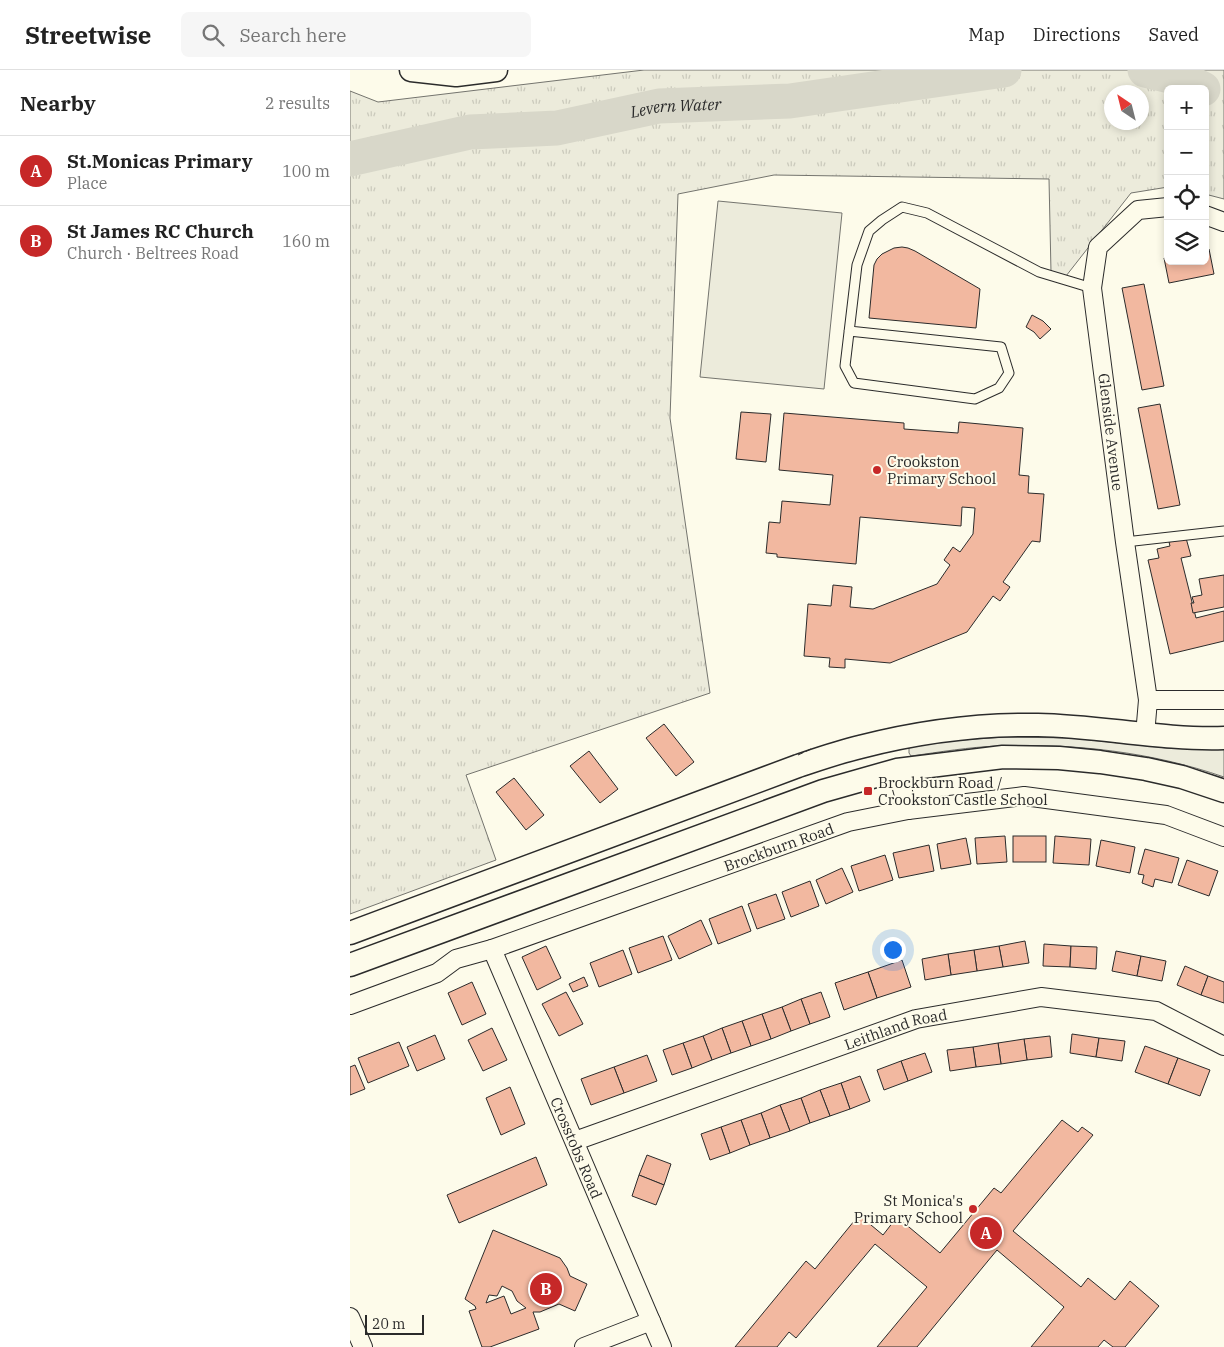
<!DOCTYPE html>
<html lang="en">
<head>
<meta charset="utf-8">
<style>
  :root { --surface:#fff; --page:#f6f6f6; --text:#222; --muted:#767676; --line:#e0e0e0; --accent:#c62828 }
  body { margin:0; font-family:"IBM Plex Serif",serif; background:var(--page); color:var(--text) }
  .controls { position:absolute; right:15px; top:15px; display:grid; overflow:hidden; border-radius:8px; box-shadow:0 2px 8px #0003 }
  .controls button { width:45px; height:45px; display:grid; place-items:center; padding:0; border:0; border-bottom:1px solid var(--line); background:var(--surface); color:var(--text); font:25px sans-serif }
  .compass { position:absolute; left:754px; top:15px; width:45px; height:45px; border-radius:50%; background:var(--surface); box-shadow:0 2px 8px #0003; rotate:325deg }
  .scale { position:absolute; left:15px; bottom:12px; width:59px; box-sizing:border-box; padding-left:5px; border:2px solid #2b2b2b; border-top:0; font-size:14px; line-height:18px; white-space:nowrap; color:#2b2b2b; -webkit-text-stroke:4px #fdfbea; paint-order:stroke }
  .you { position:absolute; left:542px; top:879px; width:18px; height:18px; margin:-12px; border:4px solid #fff; border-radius:50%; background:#1a73e8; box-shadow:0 0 0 8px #1a73e833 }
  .badge { display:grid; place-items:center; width:32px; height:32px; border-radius:50%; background:var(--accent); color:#fff; font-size:16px; font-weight:700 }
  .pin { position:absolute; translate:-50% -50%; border:2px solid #fff; box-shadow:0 1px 5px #0006 }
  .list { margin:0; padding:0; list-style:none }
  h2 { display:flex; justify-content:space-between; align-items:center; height:65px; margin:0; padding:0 20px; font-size:21px }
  h2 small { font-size:16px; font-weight:400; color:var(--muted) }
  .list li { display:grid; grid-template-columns:32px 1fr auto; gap:15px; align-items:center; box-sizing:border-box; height:70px; padding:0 20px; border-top:1px solid var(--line) }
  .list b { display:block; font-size:19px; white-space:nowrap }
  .list p { margin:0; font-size:16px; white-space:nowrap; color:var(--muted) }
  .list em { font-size:16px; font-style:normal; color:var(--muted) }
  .icon { flex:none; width:28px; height:28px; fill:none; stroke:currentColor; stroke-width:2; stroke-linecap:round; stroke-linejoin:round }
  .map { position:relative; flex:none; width:874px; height:1277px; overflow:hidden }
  header { display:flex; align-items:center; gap:30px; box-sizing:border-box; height:70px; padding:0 25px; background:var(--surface); border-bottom:1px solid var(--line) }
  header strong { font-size:24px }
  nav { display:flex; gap:28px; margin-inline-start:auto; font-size:18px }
  .search { width:350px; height:45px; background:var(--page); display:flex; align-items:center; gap:12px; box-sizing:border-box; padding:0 18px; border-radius:8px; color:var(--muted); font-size:19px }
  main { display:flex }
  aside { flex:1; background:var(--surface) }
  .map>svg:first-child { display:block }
  .grass { fill:#ecebdb; stroke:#74746e }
  .park { fill:url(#park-tufts); stroke:#74746e; fill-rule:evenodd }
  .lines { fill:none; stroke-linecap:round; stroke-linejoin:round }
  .river { stroke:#d8d7c9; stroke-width:35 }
  .building { fill:#f2b8a0; stroke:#2b2b2b; fill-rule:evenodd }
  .service-casing { stroke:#2b2b2b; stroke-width:11 }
  .minor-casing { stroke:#2b2b2b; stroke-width:20 }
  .tertiary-casing { stroke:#2b2b2b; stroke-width:25 }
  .service { stroke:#fdfbea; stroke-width:9 }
  .minor { stroke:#fdfbea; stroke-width:18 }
  .tertiary { stroke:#fdfbea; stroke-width:22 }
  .fence { stroke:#2b2b2b; stroke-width:1; stroke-dasharray:6 2.5; stroke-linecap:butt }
  .poi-dot { fill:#c62828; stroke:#fdfbea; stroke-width:2 }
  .labels { text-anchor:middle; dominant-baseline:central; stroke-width:4; stroke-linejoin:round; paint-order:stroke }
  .street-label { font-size:15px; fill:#2b2b2b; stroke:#fdfbea }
  .poi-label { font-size:15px; fill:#2b2b2b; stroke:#fdfbea; text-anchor:start }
  .water-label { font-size:16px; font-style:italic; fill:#2b2b2b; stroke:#fdfbea }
</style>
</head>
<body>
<header>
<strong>Streetwise</strong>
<div class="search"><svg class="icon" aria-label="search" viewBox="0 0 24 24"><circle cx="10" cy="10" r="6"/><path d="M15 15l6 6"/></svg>Search here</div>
<nav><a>Map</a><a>Directions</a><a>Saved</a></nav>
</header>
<main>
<aside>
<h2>Nearby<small>2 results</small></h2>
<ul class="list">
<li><span class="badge">A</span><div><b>St.Monicas Primary</b><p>Place</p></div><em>100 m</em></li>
<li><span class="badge">B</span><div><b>St James RC Church</b><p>Church · Beltrees Road</p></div><em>160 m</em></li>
</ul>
</aside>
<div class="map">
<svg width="874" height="1277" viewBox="0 0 874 1277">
  <defs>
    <pattern id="park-tufts" width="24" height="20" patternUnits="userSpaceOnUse" patternTransform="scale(1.25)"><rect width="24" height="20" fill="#ecebdb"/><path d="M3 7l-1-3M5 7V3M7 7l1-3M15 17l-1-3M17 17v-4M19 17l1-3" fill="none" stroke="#cbcabc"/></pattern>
  </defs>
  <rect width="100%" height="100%" fill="#fdfbea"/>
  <g class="grass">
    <polygon points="368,131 492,143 474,319 350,307"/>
    <path d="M654 667 721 668 817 678 874 679V707C802 682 724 673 648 676 619 677 590 682 561 686L559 683V676L599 671Z"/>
  </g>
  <path class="park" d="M294 0H874V129L855 124V19H818V117L781 123 716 206 701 202 699 109 424 105 328 124 320 348 360 623 116 705 146 790 0 844V21L28 32ZM762 22H792V52H762Z"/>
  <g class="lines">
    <g class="river">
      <polyline points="795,0 832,9 853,19"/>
      <path id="s1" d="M0 89 120 62 207 58 309 36 440 31 654 0"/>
    </g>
  </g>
  <g class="building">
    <polygon points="552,177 558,178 565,181 630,219 626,258 519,248 524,195 527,189 532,184 544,178"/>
    <polygon points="859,179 864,204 819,213 814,188 818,187 818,191 855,191 855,180"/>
    <polygon points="794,214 814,316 792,320 772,218"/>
    <polygon points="682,245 693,251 701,259 690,269 684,262 676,257"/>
    <polygon points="810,334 830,435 808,439 788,338"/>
    <polygon points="391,342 421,344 416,392 386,389"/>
    <polygon points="434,343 554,353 554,359 608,363 609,352 673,358 669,405 679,406 678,423 694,424 690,472 682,471 653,512 660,517 650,531 643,526 617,562 540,593 495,589 495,598 479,597 480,588 454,586 458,534 481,536 483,515 502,517 500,537 523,539 587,514 600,495 594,490 603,477 610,482 623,464 625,438 612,437 611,456 510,447 506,494 427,487 427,484 416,483 419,452 430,453 432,431 480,435 483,405 429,400"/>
    <polygon points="836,468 841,486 831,488 846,548 874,541 874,571 820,584 798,490 809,488 807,479 820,476 819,472"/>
    <polygon points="874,505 874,537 843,543 841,533 844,533 842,527 852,525 849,509"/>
    <polygon points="314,654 344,692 326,706 296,668"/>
    <polygon points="239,681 268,719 250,733 220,696"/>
    <polygon points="164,708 194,745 176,760 146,722"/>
    <polygon points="655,766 657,792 627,794 625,768"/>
    <rect x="663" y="766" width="33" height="26"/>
    <polygon points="705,766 741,769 739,795 703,793"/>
    <polygon points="616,768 621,794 591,799 587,774"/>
    <polygon points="751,770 785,777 780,803 746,796"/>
    <polygon points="579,775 584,801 549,808 543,783"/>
    <polygon points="795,779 829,788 822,813 805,809 803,817 792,813 794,805 788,804"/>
    <polygon points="535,785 543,810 509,821 501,796"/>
    <polygon points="837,790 868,801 859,826 828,815"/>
    <polygon points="492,798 503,822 476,834 466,810"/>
    <polygon points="460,811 469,836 441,847 432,822"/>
    <polygon points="426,824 435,849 407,859 398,834"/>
    <polygon points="392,836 401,861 368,874 359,849"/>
    <polygon points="351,850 362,874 329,889 318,866"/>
    <polygon points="313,866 322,890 288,903 279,878"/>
    <polygon points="675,871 679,893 653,897 649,876"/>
    <polygon points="694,874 721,876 720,897 693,896"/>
    <polygon points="196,876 211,908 187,920 172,887"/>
    <polygon points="649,876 653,897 627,901 624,880"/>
    <polygon points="721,876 747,877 746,899 720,897"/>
    <polygon points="273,880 282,904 249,917 240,893"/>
    <polygon points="624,880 627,901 601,905 598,884"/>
    <polygon points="766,881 791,886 787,906 762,901"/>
    <polygon points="598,884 601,905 575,910 572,889"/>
    <polygon points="791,886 816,891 812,911 787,906"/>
    <polygon points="552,890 561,917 527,928 518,902"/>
    <polygon points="835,896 858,906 851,925 827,915"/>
    <polygon points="518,902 527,928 494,940 485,913"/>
    <polygon points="858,906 874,912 874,933 851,925"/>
    <polygon points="234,907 238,916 223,922 219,914"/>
    <polygon points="122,912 136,944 112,955 98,923"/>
    <polygon points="216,922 233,954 209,966 192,934"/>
    <polygon points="471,922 480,947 460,954 451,929"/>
    <polygon points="451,929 460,954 441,961 432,937"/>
    <polygon points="432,937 441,961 421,969 412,944"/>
    <polygon points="412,944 421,969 401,976 392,951"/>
    <polygon points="392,951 401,976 381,983 372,958"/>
    <polygon points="142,958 157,990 133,1001 118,970"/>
    <polygon points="372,958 381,983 362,990 353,966"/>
    <polygon points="722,964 749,968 746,987 720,983"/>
    <polygon points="85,965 95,989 67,1001 57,977"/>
    <polygon points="353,966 362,990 342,998 333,973"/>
    <polygon points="700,966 702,987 677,990 674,969"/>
    <polygon points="749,968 775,971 772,991 746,987"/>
    <polygon points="674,969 677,990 651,994 648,973"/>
    <polygon points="49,972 59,996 18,1013 8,988"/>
    <polygon points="333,973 342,998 322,1005 313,980"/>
    <polygon points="648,973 651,994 626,997 623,977"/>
    <polygon points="795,976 828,988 818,1014 785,1002"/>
    <polygon points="623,977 626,997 600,1001 597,980"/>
    <polygon points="575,983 582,1002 558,1011 551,991"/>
    <polygon points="297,985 307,1011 274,1023 264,997"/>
    <polygon points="828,988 860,1000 850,1026 818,1014"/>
    <polygon points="551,991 558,1011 534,1020 527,1000"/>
    <polygon points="5,995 15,1019 0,1025 0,997"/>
    <polygon points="264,997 274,1023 241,1035 231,1009"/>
    <polygon points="510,1006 520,1031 500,1039 491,1013"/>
    <polygon points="491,1013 500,1039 480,1046 470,1020"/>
    <polygon points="160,1017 175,1054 151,1065 136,1028"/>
    <polygon points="470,1020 480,1046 460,1053 451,1028"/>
    <polygon points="451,1028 460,1053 440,1061 430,1035"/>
    <polygon points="430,1035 440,1061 420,1068 411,1043"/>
    <polygon points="411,1043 420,1068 400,1075 391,1050"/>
    <polygon points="391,1050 400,1075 380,1083 371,1057"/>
    <polygon points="712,1050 728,1062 732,1057 743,1065 663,1161 731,1217 738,1208 765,1230 780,1211 809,1236 775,1277 763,1277 754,1270 748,1277 681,1277 714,1237 647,1180 567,1277 527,1277 577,1217 525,1174 446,1268 439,1262 427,1277 385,1277 456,1191 465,1199 509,1145 533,1165 547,1147 590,1183 644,1118 651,1123"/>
    <polygon points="371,1057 380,1083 360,1090 351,1064"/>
    <polygon points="297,1085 321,1094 314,1115 289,1105"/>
    <polygon points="186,1087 197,1115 109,1153 97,1125"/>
    <polygon points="289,1105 314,1115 306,1135 282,1126"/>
    <path d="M143 1160 210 1188 217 1198 220 1206 237 1214 225 1241 209 1234 190 1242H183L189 1259 140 1277H132L119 1241 126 1239 125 1236 115 1229ZM152 1216 162 1221 167 1231 176 1238 161 1244 154 1226 136 1233 139 1225 147 1226Z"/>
  </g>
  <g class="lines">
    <defs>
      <g id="service">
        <polyline points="499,261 651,277 659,303 649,318 625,329 504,313 495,296 507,195 519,161 532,150 552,137 577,143 689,202 742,218"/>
        <polyline points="775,472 874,461"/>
      </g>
      <g id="minor">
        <polyline points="855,145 874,152"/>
        <polyline points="798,630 874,630"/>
        <polyline points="795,665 798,630 775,472 742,218 748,177 788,140 818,137"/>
        <polyline points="547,700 558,740"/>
        <path id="s2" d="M142 879 312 1277"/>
        <path id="s3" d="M0 935 87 903 106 889 142 879 498 752 558 740 674 726 816 745 874 767"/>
        <path id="s4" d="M225 1071 566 949 691 927 806 941 874 976"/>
        <polyline points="0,1247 13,1277"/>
        <polyline points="234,1277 301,1251"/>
      </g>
      <g id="tertiary">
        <polyline points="61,0 106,5 146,0"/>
        <path d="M0 863 448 696C469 689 489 682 510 677 568 662 628 654 688 655 750 656 811 670 874 668"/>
        <polyline points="0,895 473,721 547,700 653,687 709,688 750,692 796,699 832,707 874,721"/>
      </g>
    </defs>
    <use href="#service" class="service-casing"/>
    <use href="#minor" class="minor-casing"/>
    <use href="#tertiary" class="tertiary-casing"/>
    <use href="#service" class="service"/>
    <use href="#minor" class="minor"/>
    <use href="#tertiary" class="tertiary"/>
    <polyline class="fence" points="448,685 461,679"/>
  </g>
  <g class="poi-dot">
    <circle cx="527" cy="400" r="5"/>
    <rect x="513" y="716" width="10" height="10" rx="2.5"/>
    <circle cx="623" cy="1139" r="5"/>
  </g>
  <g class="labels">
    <g class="street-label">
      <text transform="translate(761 362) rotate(83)">Glenside Avenue</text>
      <text stroke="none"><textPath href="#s3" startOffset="458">Brockburn Road</textPath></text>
      <text stroke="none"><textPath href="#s4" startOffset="340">Leithland Road</textPath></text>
      <text stroke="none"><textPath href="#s2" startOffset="216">Crosstobs Road</textPath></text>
    </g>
    <g class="poi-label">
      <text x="537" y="391">Crookston<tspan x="537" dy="17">Primary School</tspan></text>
      <text x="528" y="712">Brockburn Road /<tspan x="528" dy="17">Crookston Castle School</tspan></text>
      <text x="613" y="1130" text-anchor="end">St Monica's<tspan x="613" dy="17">Primary School</tspan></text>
    </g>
    <g class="water-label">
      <text stroke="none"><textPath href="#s1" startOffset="331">Levern Water</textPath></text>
    </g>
  </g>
</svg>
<div class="controls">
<button>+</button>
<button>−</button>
<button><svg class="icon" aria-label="locate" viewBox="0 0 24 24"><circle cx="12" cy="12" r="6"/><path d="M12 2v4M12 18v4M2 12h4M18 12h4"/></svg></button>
<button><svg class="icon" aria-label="layers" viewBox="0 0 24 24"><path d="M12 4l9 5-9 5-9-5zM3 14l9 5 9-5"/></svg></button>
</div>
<svg class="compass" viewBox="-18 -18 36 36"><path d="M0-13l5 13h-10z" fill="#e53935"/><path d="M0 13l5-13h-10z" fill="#767676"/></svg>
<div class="scale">20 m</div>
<div class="you"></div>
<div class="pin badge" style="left:636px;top:1163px">A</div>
<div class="pin badge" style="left:196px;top:1219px">B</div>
</div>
</main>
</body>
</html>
